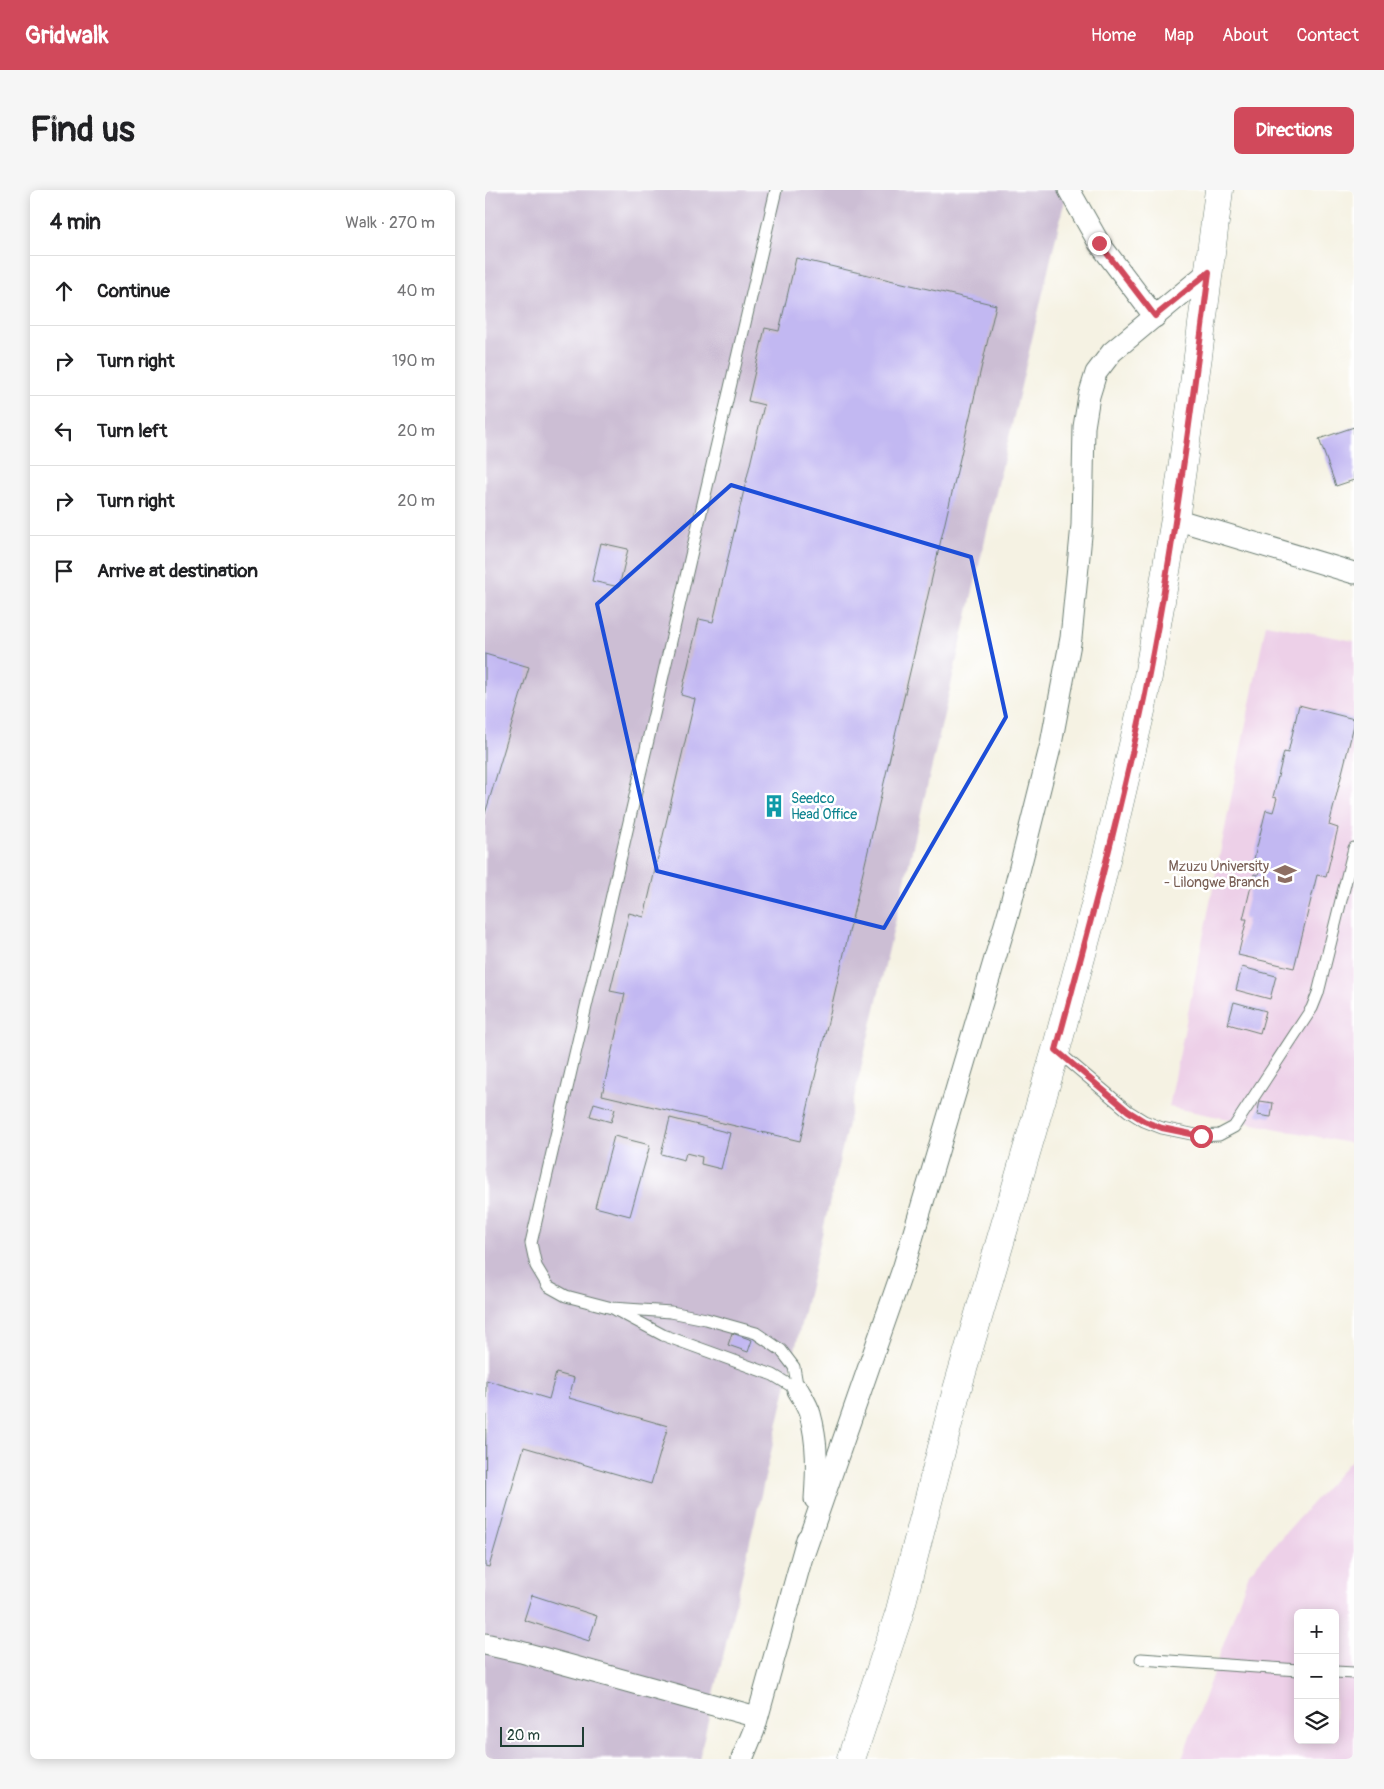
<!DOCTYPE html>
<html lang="en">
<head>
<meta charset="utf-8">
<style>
  :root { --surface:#fff; --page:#f6f6f6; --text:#202124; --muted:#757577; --line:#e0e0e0; --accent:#d1495b }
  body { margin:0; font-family:Pangolin,sans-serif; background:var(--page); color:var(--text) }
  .controls { position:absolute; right:15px; bottom:15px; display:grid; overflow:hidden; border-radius:8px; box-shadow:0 2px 12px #0003 }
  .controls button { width:45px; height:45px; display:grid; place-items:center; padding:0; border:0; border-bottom:1px solid var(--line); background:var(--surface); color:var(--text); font:25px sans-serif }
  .scale { position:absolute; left:15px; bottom:12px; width:84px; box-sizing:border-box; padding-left:5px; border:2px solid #1f3d34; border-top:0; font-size:14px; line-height:18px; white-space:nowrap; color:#1f3d34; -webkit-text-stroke:4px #fff; paint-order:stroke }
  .stop { position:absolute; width:15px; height:15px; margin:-11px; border:4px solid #d1495b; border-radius:50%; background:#fff }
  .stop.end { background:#d1495b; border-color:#fff; box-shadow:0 1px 5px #0008 }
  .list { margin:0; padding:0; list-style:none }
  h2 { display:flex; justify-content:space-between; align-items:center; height:65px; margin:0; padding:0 20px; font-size:21px }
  h2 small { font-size:16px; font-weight:400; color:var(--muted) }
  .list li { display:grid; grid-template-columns:32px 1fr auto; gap:15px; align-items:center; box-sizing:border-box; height:70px; padding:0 20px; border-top:1px solid var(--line) }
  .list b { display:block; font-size:19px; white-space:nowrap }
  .list em { font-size:16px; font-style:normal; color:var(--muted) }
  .icon { flex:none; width:28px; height:28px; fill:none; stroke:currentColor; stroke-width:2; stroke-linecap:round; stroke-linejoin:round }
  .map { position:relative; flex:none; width:869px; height:1569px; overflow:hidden; border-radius:8px }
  header { display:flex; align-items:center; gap:30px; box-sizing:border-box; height:70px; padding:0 25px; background:var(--accent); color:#fff }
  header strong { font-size:24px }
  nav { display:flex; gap:28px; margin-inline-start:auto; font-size:18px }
  .intro { display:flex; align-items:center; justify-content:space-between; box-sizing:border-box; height:120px; padding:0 30px }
  h1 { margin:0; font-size:35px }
  .button { padding:12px 22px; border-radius:8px; background:var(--accent); color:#fff; font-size:18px; font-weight:700 }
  main { display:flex; gap:30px; padding:0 30px }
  aside { flex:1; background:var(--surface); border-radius:8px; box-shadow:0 2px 12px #0003 }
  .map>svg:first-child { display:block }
  .built { fill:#edd0e8; fill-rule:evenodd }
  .industrial { fill:#ccbed4 }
  .building { fill:#c2b8f2 }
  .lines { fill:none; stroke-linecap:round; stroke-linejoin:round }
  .lane-casing { stroke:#6a7c71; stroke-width:13 }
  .street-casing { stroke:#6a7c71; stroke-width:23 }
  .secondary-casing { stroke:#6a7c71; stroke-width:29 }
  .lane { stroke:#fff; stroke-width:11 }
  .street { stroke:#fff; stroke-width:21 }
  .secondary { stroke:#fff; stroke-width:28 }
  .route { stroke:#d1495b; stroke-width:6 }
  .marked { fill:none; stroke:#1d4ed8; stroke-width:4; stroke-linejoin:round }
  .labels { text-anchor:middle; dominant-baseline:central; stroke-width:5; stroke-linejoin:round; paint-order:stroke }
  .culture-label { font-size:14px; fill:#0d838f; stroke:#fff; text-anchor:start }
  .education-label { font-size:14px; fill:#785e54; stroke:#fff; text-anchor:end }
</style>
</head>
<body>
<header>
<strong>Gridwalk</strong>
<nav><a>Home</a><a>Map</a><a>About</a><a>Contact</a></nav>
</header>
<div class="intro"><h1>Find us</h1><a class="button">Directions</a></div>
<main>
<aside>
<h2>4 min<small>Walk · 270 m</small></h2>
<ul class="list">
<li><svg class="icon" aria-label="ahead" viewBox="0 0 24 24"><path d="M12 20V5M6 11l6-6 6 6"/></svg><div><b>Continue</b></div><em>40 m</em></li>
<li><svg class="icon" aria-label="right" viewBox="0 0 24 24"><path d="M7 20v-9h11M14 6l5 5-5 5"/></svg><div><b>Turn right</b></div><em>190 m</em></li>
<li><svg class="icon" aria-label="left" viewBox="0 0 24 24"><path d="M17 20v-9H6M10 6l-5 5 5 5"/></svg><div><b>Turn left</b></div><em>20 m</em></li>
<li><svg class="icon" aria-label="right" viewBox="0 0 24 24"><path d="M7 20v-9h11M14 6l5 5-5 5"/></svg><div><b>Turn right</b></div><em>20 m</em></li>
<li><svg class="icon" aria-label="arrive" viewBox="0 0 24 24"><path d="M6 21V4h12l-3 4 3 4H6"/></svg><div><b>Arrive at destination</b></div></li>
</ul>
</aside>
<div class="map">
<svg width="869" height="1569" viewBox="0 0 869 1569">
  <rect width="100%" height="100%" fill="#fff"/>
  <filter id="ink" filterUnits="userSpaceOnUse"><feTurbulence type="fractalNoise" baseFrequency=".02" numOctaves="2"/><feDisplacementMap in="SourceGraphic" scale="10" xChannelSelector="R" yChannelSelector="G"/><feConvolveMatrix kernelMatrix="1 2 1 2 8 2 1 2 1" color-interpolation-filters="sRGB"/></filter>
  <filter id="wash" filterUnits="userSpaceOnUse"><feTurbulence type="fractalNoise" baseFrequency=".0096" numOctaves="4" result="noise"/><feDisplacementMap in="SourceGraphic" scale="20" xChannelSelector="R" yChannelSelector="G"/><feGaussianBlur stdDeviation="1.12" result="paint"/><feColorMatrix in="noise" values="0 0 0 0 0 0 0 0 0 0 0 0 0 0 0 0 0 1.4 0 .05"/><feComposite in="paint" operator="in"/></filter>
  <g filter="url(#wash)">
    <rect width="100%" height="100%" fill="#f5f2e3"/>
    <g class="built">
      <polygon points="781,434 869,451 869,954 684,917"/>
      <path d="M869 1267V1569H697L764 1383ZM813 1423H850V1550H813Z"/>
    </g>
    <polygon class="industrial" points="0,0 582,0 214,1569 21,1569 0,1566"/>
    <g id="blocks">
      <g class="building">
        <polygon points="311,68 511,115 315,951 117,905 140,804 125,801 144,723 159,727 210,509 196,505 214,429 228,432 279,215 263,211 280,138 294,141"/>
        <polygon points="869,237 869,290 851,296 834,249"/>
        <polygon points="116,353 143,359 134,397 107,391"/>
        <polygon points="0,464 44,477 0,624"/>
        <polygon points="814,515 869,529 869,535 844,635 853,638 841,687 832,685 809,778 753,765 762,729 758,729 769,684 773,685 776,671 769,669 781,620 788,622 792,608 788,607 799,562 803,563"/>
        <polygon points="757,777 791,786 785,809 751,800"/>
        <polygon points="749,812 781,821 775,843 743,834"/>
        <polygon points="775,911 788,913 786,927 772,925"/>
        <polygon points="109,913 130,919 126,932 105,926"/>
        <polygon points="185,928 245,943 236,979 216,974 217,967 201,963 199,970 176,964"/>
        <polygon points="129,946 165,955 145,1026 110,1017"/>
        <polygon points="247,1143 267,1150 263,1162 243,1155"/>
        <polygon points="71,1183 89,1188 84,1208 183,1236 166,1294 39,1257 4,1377 0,1376 1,1190 64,1209"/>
        <polygon points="47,1405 112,1426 104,1451 39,1430"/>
      </g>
    </g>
  </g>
  <g filter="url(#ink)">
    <use href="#blocks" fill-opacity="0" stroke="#6a7c71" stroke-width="1"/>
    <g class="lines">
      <defs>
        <g id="lane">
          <polyline points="291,0 46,1053 51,1076 63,1096 81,1106 127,1118 186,1122 221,1129 271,1143 296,1160 309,1177 313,1200"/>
          <polyline points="572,861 643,921 659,931 677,938 716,946 734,945 749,937 827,818 833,803 869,658"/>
          <polyline points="131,1120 178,1145 288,1185 313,1200"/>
          <polyline points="656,1469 813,1480"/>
          <polyline points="850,1482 869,1483"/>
        </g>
        <g id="street">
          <polyline points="584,0 614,53 670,127"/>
          <polyline points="690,329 869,383"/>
          <path d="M313 1200C317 1207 323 1216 325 1224 333 1252 332 1281 330 1309"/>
          <polyline points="319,1363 419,1076 524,721 566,554 586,448 597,335 599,237 604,206 611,183 627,162 723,82"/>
          <polyline points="0,1454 36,1462 272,1527"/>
          <polyline points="257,1569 269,1540 322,1349"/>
        </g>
        <polyline id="secondary" points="366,1569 414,1424 471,1203 571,860 612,708 660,504 690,329 713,166 734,0"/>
      </defs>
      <use href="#lane" class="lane-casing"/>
      <use href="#street" class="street-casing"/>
      <use href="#secondary" class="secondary-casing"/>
      <use href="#lane" class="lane"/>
      <use href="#street" class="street"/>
      <use href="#secondary" class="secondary"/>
    </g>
  </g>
  <g class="lines" filter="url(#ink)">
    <path class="route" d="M614 53 670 126 724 82C706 223 688 364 660 504 635 624 603 742 571 860L643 921 659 931 677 938 716 946"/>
  </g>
  <path class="marked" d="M246 295 486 367 521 527 399 738 172 681 112 414Z"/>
  <defs>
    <symbol id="building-bare" viewBox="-9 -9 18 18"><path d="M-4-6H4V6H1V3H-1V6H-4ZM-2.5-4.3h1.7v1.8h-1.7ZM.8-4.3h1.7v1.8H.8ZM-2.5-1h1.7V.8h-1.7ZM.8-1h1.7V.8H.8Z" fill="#0f9aa8" stroke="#fff" stroke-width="2.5" paint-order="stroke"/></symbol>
    <symbol id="university-bare" viewBox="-9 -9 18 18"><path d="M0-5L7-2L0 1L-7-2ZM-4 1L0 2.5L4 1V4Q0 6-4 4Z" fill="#8d6e63" stroke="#fff" stroke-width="2.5" paint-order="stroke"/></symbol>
  </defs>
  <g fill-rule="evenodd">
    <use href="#building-bare" x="273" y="600" width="32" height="32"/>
    <use href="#university-bare" x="784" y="668" width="32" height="32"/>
  </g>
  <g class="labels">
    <g class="culture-label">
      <text x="306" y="608">Seedco<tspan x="306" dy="16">Head Office</tspan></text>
    </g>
    <g class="education-label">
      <text x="784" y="676">Mzuzu University<tspan x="784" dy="16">- Lilongwe Branch</tspan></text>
    </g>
  </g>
</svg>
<div class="controls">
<button>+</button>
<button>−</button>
<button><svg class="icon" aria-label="layers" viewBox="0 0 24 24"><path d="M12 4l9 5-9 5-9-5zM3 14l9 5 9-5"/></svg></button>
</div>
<div class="scale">20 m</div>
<div class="stop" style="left:716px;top:946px"></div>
<div class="stop end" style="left:614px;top:53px"></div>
</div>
</main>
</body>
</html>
